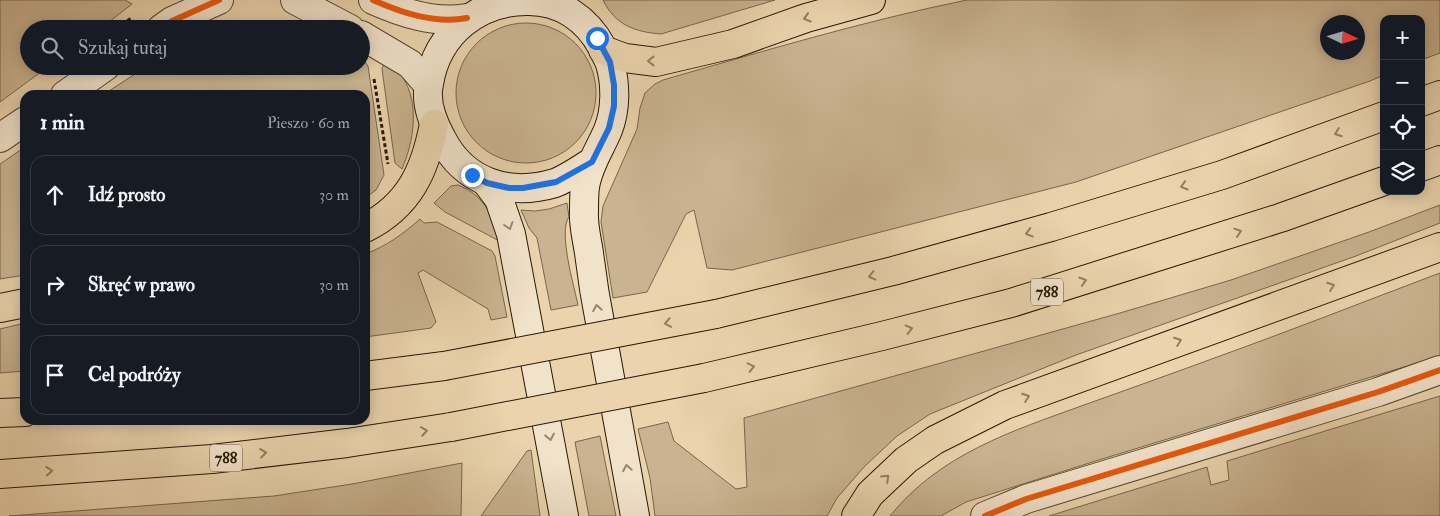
<!DOCTYPE html>
<html lang="pl">
<head>
<meta charset="utf-8">
<style>
  :root { --surface:#171b24; --page:#242831; --text:#f1f3f6; --muted:#9ea1a6; --line:#363941 }
  body { margin:0; font-family:"IM FELL Double Pica",serif; background:var(--page); color:var(--text) }
  .controls { position:absolute; right:15px; top:15px; display:grid; overflow:hidden; border-radius:10px; box-shadow:0 2px 12px #0003 }
  .controls button { width:45px; height:45px; display:grid; place-items:center; padding:0; border:0; border-bottom:1px solid var(--line); background:var(--surface); color:var(--text); font:25px sans-serif }
  .compass { position:absolute; left:1320px; top:15px; width:45px; height:45px; border-radius:50%; background:var(--surface); box-shadow:0 2px 12px #0003; rotate:94deg }
  .stop { position:absolute; width:15px; height:15px; margin:-11px; border:4px solid #1a73e8; border-radius:50%; background:#fff }
  .stop.end { background:#1a73e8; border-color:#fff; box-shadow:0 1px 5px #0008 }
  .list { margin:0; padding:0; list-style:none }
  h2 { display:flex; justify-content:space-between; align-items:center; height:65px; margin:0; padding:0 20px; font-size:21px }
  h2 small { font-size:16px; font-weight:400; color:var(--muted) }
  .list li { display:grid; grid-template-columns:32px 1fr auto; gap:15px; align-items:center; box-sizing:border-box; height:80px; margin:0 10px 10px; padding:0 10px; border:1px solid var(--line); border-radius:15px }
  .list b { display:block; font-size:19px; white-space:nowrap }
  .list em { font-size:16px; font-style:normal; color:var(--muted) }
  .icon { flex:none; width:28px; height:28px; fill:none; stroke:currentColor; stroke-width:2; stroke-linecap:round; stroke-linejoin:round }
  .map { position:relative; flex:none; width:1440px; height:516px; overflow:hidden }
  .search { position:absolute; background:var(--surface); box-shadow:0 2px 12px #0003; left:20px; top:20px; width:350px; height:55px; display:flex; align-items:center; gap:12px; box-sizing:border-box; padding:0 18px; border-radius:28px; color:var(--muted); font-size:19px }
  .panel { position:absolute; background:var(--surface); box-shadow:0 2px 12px #0003; left:20px; top:90px; width:350px; height:335px; border-radius:15px }
  .map>svg:first-child { display:block }
  .green { fill:#c9b390; stroke:#78664a; fill-rule:evenodd }
  .lines { fill:none; stroke-linecap:round; stroke-linejoin:round }
  .street-casing { stroke:#58472f; stroke-width:30 }
  .secondary-casing { stroke:#271805; stroke-width:30 }
  .primary-casing { stroke:#271805; stroke-width:30 }
  .path { stroke:#271805; stroke-width:3; stroke-dasharray:4 2.5; stroke-linecap:butt }
  .street { stroke:#f1e2ca; stroke-width:28 }
  .secondary { stroke:#f1e2ca; stroke-width:28 }
  .primary { stroke:#ead3ad; stroke-width:28 }
  .primary-bridge-casing { stroke:#271805; stroke-width:30; stroke-linecap:butt }
  .primary-bridge { stroke:#ead3ad; stroke-width:28 }
  .cycleway-casing { stroke:#f1e2ca; stroke-width:9 }
  .cycleway { stroke:#e8590c; stroke-width:6 }
  .oneway { stroke:#927f61 }
  .oneway2 { stroke:#968771 }
  .route { stroke:#1a73e8; stroke-width:6 }
  .labels { text-anchor:middle; dominant-baseline:central; stroke-width:4.5; stroke-linejoin:round; paint-order:stroke }
  .shield { fill:#f1e2ca; stroke:#645540; stroke-width:1 }
  .shield-label { font-size:16px; font-weight:bold; fill:#271805 }
</style>
</head>
<body>
<div class="map">
<svg width="1440" height="516" viewBox="0 0 1440 516">
  <rect width="100%" height="100%" fill="#ead3ad"/>
  <filter id="stains"><feTurbulence type="fractalNoise" baseFrequency=".004" numOctaves="4"/><feColorMatrix values="0 0 0 0 .2 0 0 0 0 .09 0 0 0 0 .02 0 0 0 .5 -.17"/></filter>
  <radialGradient id="worn" r=".72"><stop offset=".6" stop-color="#630" stop-opacity="0"/><stop offset="1" stop-color="#630" stop-opacity=".3"/></radialGradient>
  <g class="green">
    <polygon points="0,0 125,0 132,4 100,29 29,29 29,66 49,66 0,102"/>
    <path d="M603 0H775L661 34C635 32 615 25 603 0Z"/>
    <path d="M967 0H1440V53L1421 60V19H1384V75L1370 81 1076 182 732 270 707 268 694 210 686 214 647 292 613 298 601 222 603 206 637 129 640 108 645 93 655 84 663 80C764 51 864 21 967 0ZM1328 22H1358V52H1328Z"/>
    <circle cx="526" cy="93" r="70"/>
    <polygon points="361,56 368,66 384,175 376,190 365,198 365,95 103,95 147,66 361,66"/>
    <path d="M385 60C390 65 398 70 402 76 420 103 414 141 402 169L395 163 382 69Z"/>
    <polygon points="25,147 25,275 0,279 0,164"/>
    <path d="M458 185C486 196 492 217 503 243L445 212 434 203 451 186Z"/>
    <path d="M567 203 569 217C558 231 574 286 578 305L551 310 537 238 529 228 521 210 535 211 549 209Z"/>
    <polygon points="1440,205 1440,223 1356,256 1076,355 930,414 897,436 864,467 837,498 827,516 655,516 650,478 638,429 668,422 674,441 736,489 747,487 744,418 1120,313 1231,280 1369,232"/>
    <path d="M420 219 424 223 437 222 492 251 495 256 507 317 491 320 488 309 423 270 418 273 436 322 431 328 365 337V254C387 246 403 234 420 219Z"/>
    <path d="M1440 273V356L1102 459 966 502 941 516H890C940 454 1012 431 1084 405 1126 390 1168 375 1209 360 1287 332 1363 302 1440 273Z"/>
    <polygon points="25,323 25,371 0,373 0,329"/>
    <polygon points="1440,396 1440,516 1049,516 1207,467 1211,485 1229,480 1227,461"/>
    <polygon points="600,436 616,516 589,516 575,442"/>
    <polygon points="531,450 540,516 481,516 527,451"/>
    <polygon points="462,463 461,516 9,516 274,496 352,484"/>
  </g>
  <g class="lines">
    <defs>
      <g id="street">
        <polyline points="295,0 350,29"/>
        <path d="M373 0C402 13 435 24 467 18"/>
        <polyline points="161,29 172,21 219,0"/>
        <polyline points="361,35 410,64 428,85"/>
        <polyline points="65,95 106,66"/>
        <polyline points="0,138 25,121"/>
        <polyline points="985,516 1026,499 1378,392 1440,370"/>
      </g>
      <g id="secondary">
        <path d="M592 162C580 169 568 178 555 183 508 197 464 182 442 139 433 123 425 102 429 84 437 33 479 0 529 1 561 1 587 19 602 47 604 52 608 58 610 64 616 84 616 110 608 130 600 149 588 166 585 187 584 194 584 203 584 211 583 225 587 239 589 253 592 278 596 303 601 328 612 391 624 453 635 516"/>
        <polyline points="487,183 499,199 511,234 564,516"/>
      </g>
      <g id="primary">
        <polyline points="603,50 625,58 656,62 733,44 806,18 871,0"/>
        <polyline points="1421,102 1440,95"/>
        <polyline points="1421,167 1440,160"/>
        <path d="M365 228C409 206 425 171 434 124"/>
        <polyline points="0,308 25,303"/>
        <polyline points="716,314 893,271 1051,227 1222,175 1384,116"/>
        <polyline points="365,376 444,366"/>
        <polyline points="704,378 882,336 1011,303 1280,218 1384,181"/>
        <polyline points="0,413 25,412"/>
        <polyline points="0,474 212,459 347,443 451,427"/>
        <polyline points="856,516 870,494 906,460 935,440 1005,405 1440,247"/>
      </g>
    </defs>
    <use href="#street" class="street-casing"/>
    <use href="#secondary" class="secondary-casing"/>
    <use href="#primary" class="primary-casing"/>
    <g class="path">
      <polyline points="117,29 131,18"/>
      <polyline points="374,79 388,164"/>
    </g>
    <use href="#street" class="street"/>
    <use href="#secondary" class="secondary"/>
    <use href="#primary" class="primary"/>
    <defs>
      <g id="primary-bridge">
        <polyline points="444,366 716,314"/>
        <polyline points="451,427 704,378"/>
      </g>
    </defs>
    <use href="#primary-bridge" class="primary-bridge-casing"/>
    <use href="#primary-bridge" class="primary-bridge"/>
    <defs>
      <g id="cycleway">
        <path d="M373 0C402 13 435 24 467 18"/>
        <polyline points="161,29 172,21 219,0"/>
        <polyline points="985,516 1026,499 1378,392 1440,370"/>
      </g>
    </defs>
    <use href="#cycleway" class="cycleway-casing"/>
    <use href="#cycleway" class="cycleway"/>
  </g>
  <defs><path id="oneway-chevron" d="M-2-3.5L2.5 0L-2 3.5" fill="none" stroke-width="1.6" stroke-linecap="round" stroke-linejoin="round" transform="scale(1.25)"/></defs>
  <g class="oneway">
    <use href="#oneway-chevron" transform="translate(807 18) rotate(163)"/>
    <use href="#oneway-chevron" transform="translate(651 61) rotate(-180)"/>
    <use href="#oneway-chevron" transform="translate(1338 133) rotate(160)"/>
    <use href="#oneway-chevron" transform="translate(1184 186) rotate(163)"/>
    <use href="#oneway-chevron" transform="translate(1238 232) rotate(-18)"/>
    <use href="#oneway-chevron" transform="translate(1029 233) rotate(164)"/>
    <use href="#oneway-chevron" transform="translate(872 276) rotate(166)"/>
    <use href="#oneway-chevron" transform="translate(1083 281) rotate(-17)"/>
    <use href="#oneway-chevron" transform="translate(1331 286) rotate(-20)"/>
    <use href="#oneway-chevron" transform="translate(668 323) rotate(169)"/>
    <use href="#oneway-chevron" transform="translate(909 329) rotate(-14)"/>
    <use href="#oneway-chevron" transform="translate(1178 341) rotate(-20)"/>
    <use href="#oneway-chevron" transform="translate(751 367) rotate(-13)"/>
    <use href="#oneway-chevron" transform="translate(1026 397) rotate(-20)"/>
    <use href="#oneway-chevron" transform="translate(424 431) rotate(-9)"/>
    <use href="#oneway-chevron" transform="translate(263 453) rotate(-7)"/>
    <use href="#oneway-chevron" transform="translate(49 471) rotate(-4)"/>
    <use href="#oneway-chevron" transform="translate(886 478) rotate(-44)"/>
  </g>
  <g class="oneway2">
    <use href="#oneway-chevron" transform="translate(509 226) rotate(72)"/>
    <use href="#oneway-chevron" transform="translate(597 308) rotate(-100)"/>
    <use href="#oneway-chevron" transform="translate(550 437) rotate(79)"/>
    <use href="#oneway-chevron" transform="translate(627 468) rotate(-100)"/>
  </g>
  <g class="lines">
    <polyline class="route" points="472,175 487,183 509,188 523,188 556,182 592,162 609,128 614,106 614,85 610,62 597,38"/>
  </g>
  <g class="labels">
    <g class="shield">
      <rect x="1031" y="278.5" width="32" height="27" rx="4"/>
      <rect x="210" y="444.5" width="32" height="27" rx="4"/>
    </g>
    <g class="shield-label">
      <text x="1047" y="292">788</text>
      <text x="226" y="458">788</text>
    </g>
  </g>
  <rect width="100%" height="100%" filter="url(#stains)"/>
  <rect width="100%" height="100%" fill="url(#worn)"/>
</svg>
<div class="controls">
<button>+</button>
<button>−</button>
<button><svg class="icon" aria-label="locate" viewBox="0 0 24 24"><circle cx="12" cy="12" r="6"/><path d="M12 2v4M12 18v4M2 12h4M18 12h4"/></svg></button>
<button><svg class="icon" aria-label="layers" viewBox="0 0 24 24"><path d="M12 4l9 5-9 5-9-5zM3 14l9 5 9-5"/></svg></button>
</div>
<svg class="compass" viewBox="-18 -18 36 36"><path d="M0-13l5 13h-10z" fill="#e53935"/><path d="M0 13l5-13h-10z" fill="#9ea1a6"/></svg>
<div class="stop" style="left:597px;top:38px"></div>
<div class="stop end" style="left:472px;top:175px"></div>
<div class="search"><svg class="icon" aria-label="search" viewBox="0 0 24 24"><circle cx="10" cy="10" r="6"/><path d="M15 15l6 6"/></svg>Szukaj tutaj</div>
<section class="panel">
<h2>1 min<small>Pieszo · 60 m</small></h2>
<ul class="list">
<li><svg class="icon" aria-label="ahead" viewBox="0 0 24 24"><path d="M12 20V5M6 11l6-6 6 6"/></svg><div><b>Idź prosto</b></div><em>30 m</em></li>
<li><svg class="icon" aria-label="right" viewBox="0 0 24 24"><path d="M7 20v-9h11M14 6l5 5-5 5"/></svg><div><b>Skręć w prawo</b></div><em>30 m</em></li>
<li><svg class="icon" aria-label="arrive" viewBox="0 0 24 24"><path d="M6 21V4h12l-3 4 3 4H6"/></svg><div><b>Cel podróży</b></div></li>
</ul>
</section>
</div>
</body>
</html>
